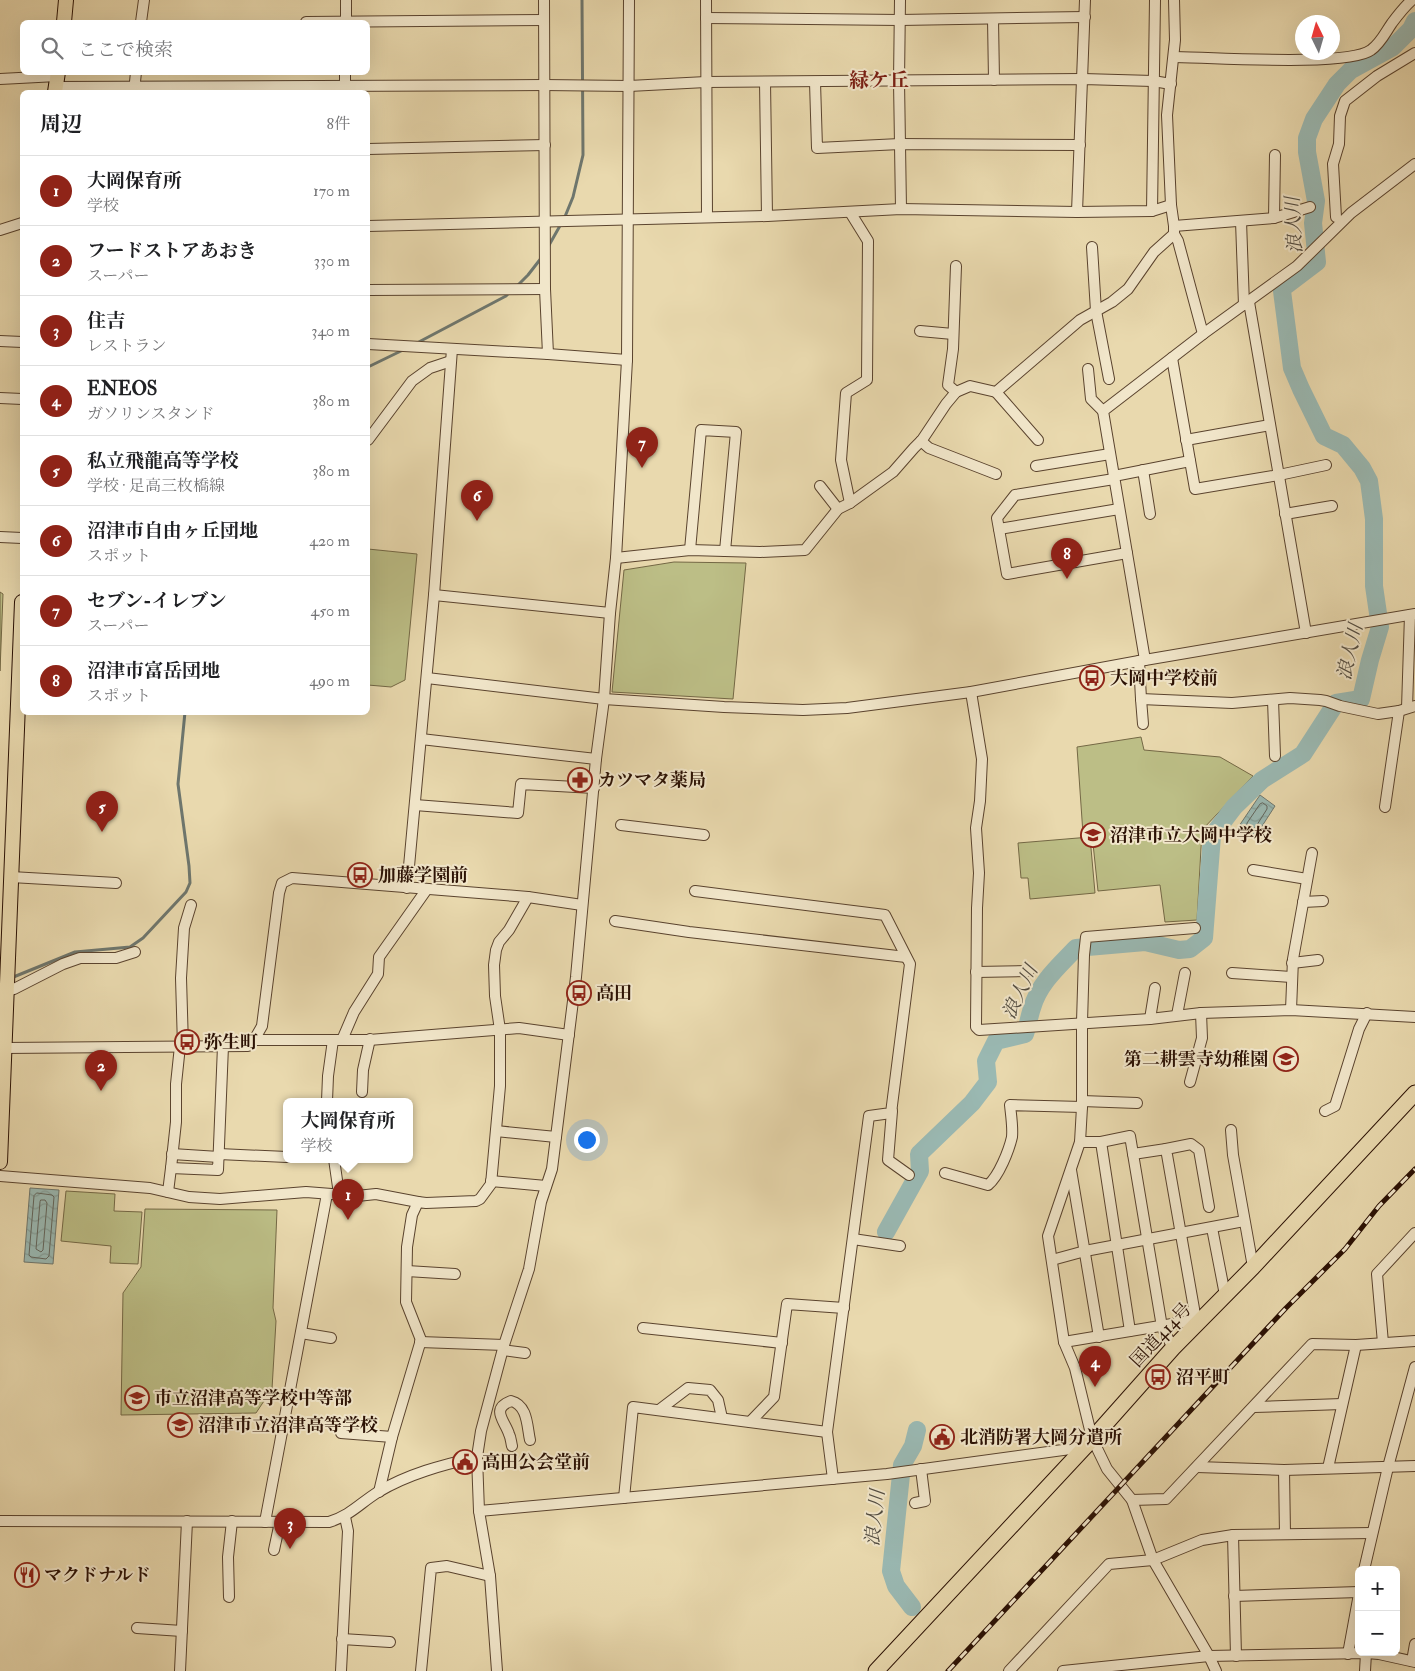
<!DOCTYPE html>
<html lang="ja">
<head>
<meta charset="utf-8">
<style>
  :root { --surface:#fff; --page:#f2f2f2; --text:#202124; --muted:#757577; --line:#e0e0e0; --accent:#8f2418 }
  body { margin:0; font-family:"IM FELL Double Pica","Noto Serif JP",serif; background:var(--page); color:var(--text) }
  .controls { position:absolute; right:15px; bottom:15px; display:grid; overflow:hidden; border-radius:8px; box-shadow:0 5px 20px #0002 }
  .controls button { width:45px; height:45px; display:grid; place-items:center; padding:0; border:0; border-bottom:1px solid var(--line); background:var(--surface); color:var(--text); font:25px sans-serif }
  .compass { position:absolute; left:1295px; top:15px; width:45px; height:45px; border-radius:50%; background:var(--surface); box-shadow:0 5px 20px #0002; rotate:355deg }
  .you { position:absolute; left:586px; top:1139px; width:18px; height:18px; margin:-12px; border:4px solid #fff; border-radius:50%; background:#1a73e8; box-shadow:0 0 0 8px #1a73e833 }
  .badge { display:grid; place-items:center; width:32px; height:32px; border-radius:50%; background:var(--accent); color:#fff; font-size:16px; font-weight:700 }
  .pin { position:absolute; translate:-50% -41px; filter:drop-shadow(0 1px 2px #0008) }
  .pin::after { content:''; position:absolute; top:26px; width:18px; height:15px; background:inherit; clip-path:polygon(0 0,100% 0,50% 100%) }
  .popup { position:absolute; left:283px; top:1098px; width:130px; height:65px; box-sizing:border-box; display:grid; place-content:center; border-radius:8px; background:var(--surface); filter:drop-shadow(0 1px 4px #0005); font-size:16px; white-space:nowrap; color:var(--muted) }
  .popup b { font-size:19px; color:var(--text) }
  .popup::after { content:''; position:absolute; left:50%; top:100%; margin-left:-10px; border:10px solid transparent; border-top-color:var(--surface) }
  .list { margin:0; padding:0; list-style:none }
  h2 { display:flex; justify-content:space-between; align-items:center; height:65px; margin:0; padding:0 20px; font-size:21px }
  h2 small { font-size:16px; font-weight:400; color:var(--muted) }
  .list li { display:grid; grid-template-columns:32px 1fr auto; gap:15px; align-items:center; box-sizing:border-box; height:70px; padding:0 20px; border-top:1px solid var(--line) }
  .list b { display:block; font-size:19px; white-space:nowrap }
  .list p { margin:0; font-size:16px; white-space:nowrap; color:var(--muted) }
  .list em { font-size:16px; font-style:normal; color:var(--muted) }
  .icon { flex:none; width:28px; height:28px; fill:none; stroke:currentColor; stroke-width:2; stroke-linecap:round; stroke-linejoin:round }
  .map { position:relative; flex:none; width:1415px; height:1671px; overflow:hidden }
  .search { position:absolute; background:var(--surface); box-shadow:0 5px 20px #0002; left:20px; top:20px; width:350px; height:55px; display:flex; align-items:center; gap:12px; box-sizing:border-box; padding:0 18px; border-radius:8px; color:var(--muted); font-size:19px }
  .panel { position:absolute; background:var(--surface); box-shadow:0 5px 20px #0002; left:20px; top:90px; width:350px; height:625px; border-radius:8px }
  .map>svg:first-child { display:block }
  .green { fill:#bcbe86; stroke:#746845 }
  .water { fill:url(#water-waves); stroke:#6e766d }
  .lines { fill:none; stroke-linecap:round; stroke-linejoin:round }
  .shore { stroke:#62655c; stroke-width:1 }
  .stream { stroke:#6e766d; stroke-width:3 }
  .river { stroke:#9ab9b3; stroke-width:18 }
  .minor-casing { stroke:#5a432e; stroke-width:12 }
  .major-casing { stroke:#2b1104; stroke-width:16 }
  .highway-casing { stroke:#2b1104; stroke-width:17 }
  .minor { stroke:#f1e6ca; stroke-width:10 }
  .major { stroke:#e9d9ae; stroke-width:14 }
  .highway { stroke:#e9d9ae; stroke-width:15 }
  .rail-casing { stroke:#2b1104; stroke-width:5 }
  .rail { stroke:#f1e6ca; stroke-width:3; stroke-dasharray:9; stroke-linecap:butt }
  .labels { text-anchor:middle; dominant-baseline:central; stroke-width:4; stroke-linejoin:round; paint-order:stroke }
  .poi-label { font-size:18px; font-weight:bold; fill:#2b1104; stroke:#f1e6ca; text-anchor:start }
  .street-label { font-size:18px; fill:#2b1104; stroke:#f1e6ca }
  .water-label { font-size:19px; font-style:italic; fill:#524c41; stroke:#f1e6ca }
  .quarter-label { font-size:20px; font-weight:bold; fill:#7a1f14; stroke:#f1e6ca }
</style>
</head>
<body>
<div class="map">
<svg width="1415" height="1671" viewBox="0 0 1415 1671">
  <defs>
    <pattern id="water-waves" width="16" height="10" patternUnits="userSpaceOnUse" patternTransform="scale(1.25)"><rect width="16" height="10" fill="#9ab9b3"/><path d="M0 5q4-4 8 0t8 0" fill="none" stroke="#859e98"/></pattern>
  </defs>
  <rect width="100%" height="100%" fill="#e9d9ae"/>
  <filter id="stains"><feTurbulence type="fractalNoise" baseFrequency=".004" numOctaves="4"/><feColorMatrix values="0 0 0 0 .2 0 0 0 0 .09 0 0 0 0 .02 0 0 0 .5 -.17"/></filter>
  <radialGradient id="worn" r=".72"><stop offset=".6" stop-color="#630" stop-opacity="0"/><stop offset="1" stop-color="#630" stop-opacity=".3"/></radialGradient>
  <g class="green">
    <polygon points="368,549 417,554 405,680 391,687 368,685"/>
    <polygon points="674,562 746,563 733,699 612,692 624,570"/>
    <polygon points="0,592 3,594 0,671"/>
    <polygon points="1141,737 1144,750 1220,757 1253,776 1202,830 1197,920 1165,922 1160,885 1098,891 1092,834 1083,834 1077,747"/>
    <polygon points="1090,837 1095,893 1030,899 1028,878 1021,878 1018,843"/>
    <polygon points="66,1191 115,1194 114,1211 142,1212 138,1264 110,1263 111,1246 61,1241"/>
    <polygon points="145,1209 277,1210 273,1308 276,1321 272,1389 256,1413 121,1415 123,1293 141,1267"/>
  </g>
  <g class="water">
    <polygon points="1260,795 1275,806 1255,837 1239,826"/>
    <polygon points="30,1188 59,1190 53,1264 24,1262"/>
  </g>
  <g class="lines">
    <g class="shore">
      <polygon points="1263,803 1267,806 1267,809 1255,828 1252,829 1247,825 1247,823 1260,804"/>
      <polygon points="37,1193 52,1195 54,1197 49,1256 46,1259 31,1257 29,1255 34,1196"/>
      <polygon points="41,1200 45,1200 47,1203 43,1250 41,1252 36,1249 40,1202"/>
    </g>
    <g class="stream">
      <polyline points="564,219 573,197 583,155 582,0"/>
      <polyline points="548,247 561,224"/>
      <polyline points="517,286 528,275 542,257"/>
      <polyline points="415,344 506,296 510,292"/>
      <polyline points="368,367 403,350"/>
      <polyline points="11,978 75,952 130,947 143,938 186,892 190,883 189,866 178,784 185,712"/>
    </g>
    <g class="river">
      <path d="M886 1232 920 1171 919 1154 972 1103 988 1082 986 1061 996 1041 1025 1034C1028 1025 1029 1017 1032 1008 1039 983 1059 966 1076 948L1145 942 1179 950 1190 949 1204 938 1212 836 1234 807 1262 780 1303 754 1336 703 1361 699 1370 660 1380 627 1374 586V519L1369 481 1362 468 1343 445 1324 436 1301 389 1292 368 1282 291 1284 287 1317 262 1313 223 1316 201 1307 152V138L1314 119 1337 84 1351 70 1393 47 1411 29 1415 21"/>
      <polyline points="912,1607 896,1586 891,1571 902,1465 913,1446 917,1430"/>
    </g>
    <defs>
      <g id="minor">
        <polyline points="544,0 545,289 548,354"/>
        <polyline points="706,0 707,216"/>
        <polyline points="900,0 899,81 901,209"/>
        <polyline points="1174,0 1175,40 1167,115 1171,205 1174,226 1174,234 1178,241 1203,334"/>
        <polyline points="706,18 900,20 1085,17"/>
        <polyline points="993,19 994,80"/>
        <polyline points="141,22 144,0"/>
        <polyline points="306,22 544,20"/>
        <polyline points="346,22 346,0"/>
        <path d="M1174 57C1208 57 1349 67 1371 50 1381 43 1385 33 1392 23 1398 15 1404 7 1412 0"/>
        <polyline points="0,79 57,76"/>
        <polyline points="765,82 767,216"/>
        <polyline points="815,82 817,148 900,144 1080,145"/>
        <polyline points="56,87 544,85 629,86 706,82 1083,79 1153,81 1171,84"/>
        <polyline points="345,91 345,72"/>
        <polyline points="134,92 136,72"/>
        <polyline points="368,149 545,145"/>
        <polyline points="1152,211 1155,0"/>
        <polyline points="850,212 868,241 867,380 846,393 841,460 850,503"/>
        <polyline points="1077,212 1085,0"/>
        <polyline points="1336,217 1333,164 1339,144 1340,116 1345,101 1377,76 1415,53"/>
        <polyline points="1274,218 1275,155"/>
        <polyline points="1241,221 1244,305"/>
        <polyline points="368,226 767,216 901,209 1077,212 1152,211 1171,205"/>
        <polyline points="1174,226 1274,218 1310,207"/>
        <polyline points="0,230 22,223"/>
        <polyline points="1092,247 1096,311 1109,379"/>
        <polyline points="368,290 545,289"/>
        <polyline points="1249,302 1306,633"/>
        <polyline points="920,331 953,334"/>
        <polyline points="0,341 22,342"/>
        <polyline points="368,344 548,354 627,360"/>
        <polyline points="1172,358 1195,489 1279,475 1326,465"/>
        <polyline points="1088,369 1091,399 1103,411"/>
        <polyline points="956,392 948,385 953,349 956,266"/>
        <polyline points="996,392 1038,440"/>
        <polyline points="0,398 22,399"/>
        <polyline points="368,440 412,381 430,368 451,361"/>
        <polyline points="1186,440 1270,425"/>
        <polyline points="921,441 929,448 996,474"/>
        <polyline points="1036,466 1110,454"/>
        <polyline points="1143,470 1150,514"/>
        <polyline points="1114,476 1190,461"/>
        <polyline points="1114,479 1015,495 997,518 1007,574 1127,553"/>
        <polyline points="820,486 838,509"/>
        <polyline points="1285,514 1332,506"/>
        <polyline points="999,529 1119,509"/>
        <polyline points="0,537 22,538"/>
        <polyline points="690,550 701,430 736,432 725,551"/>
        <polyline points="616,558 690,550 760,552 805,550 838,509 850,503 893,472 914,448 922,440 946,404 956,392 970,386 996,392 1080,320 1112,302 1128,289 1154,252 1174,234"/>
        <polyline points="434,595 610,613"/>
        <polyline points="1145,660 1103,411 1203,334 1297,266 1351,213 1415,164"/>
        <polyline points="1139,661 1141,699 1232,703 1290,698 1320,700 1326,701 1340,706 1378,714 1399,711 1415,706"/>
        <polyline points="427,678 604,699 724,707 803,710 847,708 971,692 1139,661 1415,614"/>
        <polyline points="971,692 982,759 980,801 976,828 979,873 977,908 976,1027 979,1030 1150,1019 1201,1013 1291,1010 1415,1017"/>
        <polyline points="1141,699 1143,724"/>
        <polyline points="1273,700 1275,756"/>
        <polyline points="1407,708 1410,615"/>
        <polyline points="421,739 596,759"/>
        <polyline points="415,805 518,813 521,784 594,788"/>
        <polyline points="1385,807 1399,711"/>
        <polyline points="621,825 704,835"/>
        <polyline points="1253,870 1307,879"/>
        <polyline points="11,877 116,883"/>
        <polyline points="407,888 434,595 452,349"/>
        <polyline points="1303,902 1323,901"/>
        <polyline points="615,921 689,932 906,957"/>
        <polyline points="1195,928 1086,937 1084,955 1082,1022 1082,1107 1080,1142 1048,1236 1064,1342 1075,1368 1092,1438 1107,1469 1132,1500 1153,1560 1209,1656 1216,1671"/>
        <polyline points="1292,963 1318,960"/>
        <polyline points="976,972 1029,971"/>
        <polyline points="1232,973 1291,977"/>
        <polyline points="7,991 14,989 63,964 80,958 116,958 135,952"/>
        <polyline points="1291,1010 1293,959 1312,853"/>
        <polyline points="1177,1015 1185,973"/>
        <polyline points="1150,1019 1155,988"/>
        <polyline points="254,1040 369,1040 519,1028 569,1035"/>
        <polyline points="342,1040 354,1012 378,974 379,957 427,889"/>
        <polyline points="183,1046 181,978 184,928 191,905"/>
        <polyline points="4,1048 248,1046 254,1040 262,1026 279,893 282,883 292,878 528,897 582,905"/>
        <polyline points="1190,1082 1202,1038 1201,1013"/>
        <polyline points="362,1092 363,1070 370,1039"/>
        <polyline points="327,1101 328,1076 333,1040"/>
        <polyline points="1082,1101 1137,1103"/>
        <polyline points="892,1111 888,1160 909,1175"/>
        <polyline points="1325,1111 1335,1106 1359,1029 1367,1013"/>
        <polyline points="1231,1130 1233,1155 1253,1267"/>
        <polyline points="496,1131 556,1137"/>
        <polyline points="1080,1142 1101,1142 1130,1136 1162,1327 1173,1348"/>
        <polyline points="1101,1142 1130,1331"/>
        <polyline points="172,1154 219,1157"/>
        <polyline points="219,1154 287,1157"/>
        <polyline points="1133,1154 1166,1149"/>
        <polyline points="334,1159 339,1194"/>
        <polyline points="171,1168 176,1122 176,1084 180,1046"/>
        <polyline points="1071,1170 1099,1337"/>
        <path d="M945 1173 988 1185C999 1176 1009 1150 1012 1137 1013 1127 1011 1115 1010 1105L1082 1107"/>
        <polyline points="0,1176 150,1188 189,1197 220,1199 306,1192 357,1196 376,1194 418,1202"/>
        <polyline points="491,1181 546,1186"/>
        <polyline points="168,1192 171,1168 218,1170 223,1046"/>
        <polyline points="1212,1228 1225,1295"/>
        <polyline points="853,1239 900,1246"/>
        <polyline points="1052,1260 1085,1251 1244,1221"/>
        <polyline points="407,1271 455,1274"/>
        <polyline points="1198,1323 1196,1320 1166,1149 1191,1144 1199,1150 1209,1207"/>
        <polyline points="643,1328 782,1343"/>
        <polyline points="301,1333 331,1338"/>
        <polyline points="420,1342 504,1345"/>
        <polyline points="1064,1342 1196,1320"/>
        <polyline points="1383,1343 1377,1274 1415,1233"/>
        <polyline points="503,1350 525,1353"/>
        <polyline points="1254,1407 1342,1404"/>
        <polyline points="659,1410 688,1388 710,1390 718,1400 722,1418"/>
        <polyline points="750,1422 774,1397 787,1304 844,1308"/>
        <polyline points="827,1432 833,1479"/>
        <polyline points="341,1433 392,1437"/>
        <path d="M512 1446C511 1442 511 1438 509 1434 505 1421 490 1409 511 1401 528 1405 527 1427 530 1440"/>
        <polyline points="1197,1467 1284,1470 1415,1466"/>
        <polyline points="1328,1468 1356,1345"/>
        <polyline points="1284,1470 1285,1534"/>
        <polyline points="379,1492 392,1437 421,1340 406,1302 407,1247 412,1215 418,1202 426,1203 476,1201 480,1199 491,1184 500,1086 500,1030 495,996 494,965 496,950 499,942 509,930 528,897"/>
        <polyline points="624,1498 633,1407 827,1432 869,1116 891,1113 910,964 885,915 695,891"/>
        <polyline points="1132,1500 1166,1499 1312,1344 1356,1345 1415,1341"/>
        <polyline points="915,1503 925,1501 921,1469"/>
        <polyline points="479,1511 887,1474 1085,1447"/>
        <path d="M0 1521 329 1522C351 1515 359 1504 378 1492 408 1474 442 1465 477 1457"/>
        <polyline points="265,1522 327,1194"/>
        <polyline points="1233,1535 1236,1656"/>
        <polyline points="274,1550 280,1522"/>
        <polyline points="1364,1570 1388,1467 1415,1367"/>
        <polyline points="1234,1596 1359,1592"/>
        <polyline points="229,1597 228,1557 232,1521"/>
        <polyline points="137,1628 182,1631"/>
        <polyline points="342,1639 390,1642"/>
        <polyline points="1348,1654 1359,1594"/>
        <polyline points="1412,1661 1415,1644"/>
        <polyline points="180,1671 187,1521"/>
        <polyline points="341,1671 348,1531 345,1517"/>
        <polyline points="421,1671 431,1568 447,1566 490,1576"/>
        <polyline points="497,1671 490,1576 479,1511 477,1457 481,1431 504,1345 529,1269 541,1202 552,1169 576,977 596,759 604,699 610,613 616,558 627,360 629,0"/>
        <polyline points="1009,1671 1109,1564 1153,1560 1202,1540 1233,1535 1372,1533"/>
        <polyline points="1063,1671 1209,1656 1366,1653 1379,1654 1415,1662"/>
        <polyline points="1365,1671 1366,1653"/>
      </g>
      <g id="major">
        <polyline points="64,22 66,0"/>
        <polyline points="55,92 58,72"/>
        <polyline points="0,1162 22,602"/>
      </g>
      <polyline id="highway" points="876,1671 1085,1447 1173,1348 1253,1267 1415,1093"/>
    </defs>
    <use href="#minor" class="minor-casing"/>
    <use href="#major" class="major-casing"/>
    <use href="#highway" class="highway-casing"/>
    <use href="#minor" class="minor"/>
    <use href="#major" class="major"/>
    <use href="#highway" class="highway"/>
    <defs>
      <polyline id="rail" points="948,1671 1286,1308 1345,1249 1379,1206 1415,1169"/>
    </defs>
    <use href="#rail" class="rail-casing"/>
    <use href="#rail" class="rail"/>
  </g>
  <defs>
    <symbol id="bus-ring" viewBox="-11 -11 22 22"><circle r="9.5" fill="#f1e6ca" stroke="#8f2418" stroke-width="1.5"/><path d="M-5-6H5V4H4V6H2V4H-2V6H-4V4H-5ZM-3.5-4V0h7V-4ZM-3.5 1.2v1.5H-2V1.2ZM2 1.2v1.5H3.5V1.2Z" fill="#8f2418"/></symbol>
    <symbol id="pharmacy-ring" viewBox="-11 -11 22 22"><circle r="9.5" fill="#f1e6ca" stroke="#8f2418" stroke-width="1.5"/><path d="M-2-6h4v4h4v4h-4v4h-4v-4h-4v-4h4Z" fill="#8f2418"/></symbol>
    <symbol id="school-ring" viewBox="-11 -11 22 22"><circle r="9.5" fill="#f1e6ca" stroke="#8f2418" stroke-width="1.5"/><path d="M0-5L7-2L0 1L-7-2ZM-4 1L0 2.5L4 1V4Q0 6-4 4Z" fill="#8f2418"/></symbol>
    <symbol id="civic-ring" viewBox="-11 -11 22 22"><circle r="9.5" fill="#f1e6ca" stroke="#8f2418" stroke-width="1.5"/><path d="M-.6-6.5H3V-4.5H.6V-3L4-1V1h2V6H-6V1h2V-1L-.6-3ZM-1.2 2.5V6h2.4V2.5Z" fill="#8f2418"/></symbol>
    <symbol id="restaurant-ring" viewBox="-11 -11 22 22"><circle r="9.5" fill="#f1e6ca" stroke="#8f2418" stroke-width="1.5"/><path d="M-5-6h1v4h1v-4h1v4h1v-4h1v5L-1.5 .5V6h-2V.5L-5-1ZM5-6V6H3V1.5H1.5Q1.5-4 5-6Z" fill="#8f2418"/></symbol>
  </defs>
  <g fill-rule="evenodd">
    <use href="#bus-ring" x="1078" y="664" width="28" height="28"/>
    <use href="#pharmacy-ring" x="566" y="766" width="28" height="28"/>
    <use href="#school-ring" x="1079" y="821" width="28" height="28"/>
    <use href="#bus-ring" x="346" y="861" width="28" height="28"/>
    <use href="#bus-ring" x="565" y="979" width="28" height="28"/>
    <use href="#bus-ring" x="173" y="1028" width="28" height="28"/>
    <use href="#school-ring" x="1272" y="1045" width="28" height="28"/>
    <use href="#bus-ring" x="1144" y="1363" width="28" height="28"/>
    <use href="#school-ring" x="123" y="1384" width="28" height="28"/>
    <use href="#school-ring" x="166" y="1411" width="28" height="28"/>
    <use href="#civic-ring" x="928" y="1423" width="28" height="28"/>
    <use href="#civic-ring" x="451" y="1448" width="28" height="28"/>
    <use href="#restaurant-ring" x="13" y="1561" width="28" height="28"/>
  </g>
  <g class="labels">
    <g class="poi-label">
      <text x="1110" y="678">大岡中学校前</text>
      <text x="598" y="780">カツマタ薬局</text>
      <text x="1110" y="835">沼津市立大岡中学校</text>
      <text x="378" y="875">加藤学園前</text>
      <text x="596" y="993">高田</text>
      <text x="204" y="1042">弥生町</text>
      <text x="1268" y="1059" text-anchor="end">第二耕雲寺幼稚園</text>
      <text x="1176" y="1377">沼平町</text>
      <text x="154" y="1398">市立沼津高等学校中等部</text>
      <text x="198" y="1425">沼津市立沼津高等学校</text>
      <text x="960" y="1437">北消防署大岡分遣所</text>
      <text x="482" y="1462">高田公会堂前</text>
      <text x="44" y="1575">マクドナルド</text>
    </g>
    <g class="street-label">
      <text transform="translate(1161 1335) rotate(-47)">国道414号</text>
    </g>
    <g class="water-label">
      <text transform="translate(1294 225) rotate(-93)">浪人川</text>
      <text transform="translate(1350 652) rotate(-77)">浪人川</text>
      <text transform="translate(1020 992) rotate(-64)">浪人川</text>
      <text transform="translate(875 1518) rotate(-84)">浪人川</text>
    </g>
    <g class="quarter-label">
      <text x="879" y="80">緑ケ丘</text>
    </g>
  </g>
  <rect width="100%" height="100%" filter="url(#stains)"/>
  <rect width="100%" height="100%" fill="url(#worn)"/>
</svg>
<div class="controls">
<button>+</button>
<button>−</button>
</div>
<svg class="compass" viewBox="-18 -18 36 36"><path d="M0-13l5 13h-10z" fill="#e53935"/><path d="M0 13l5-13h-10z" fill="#757577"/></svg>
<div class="you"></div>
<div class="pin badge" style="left:348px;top:1220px">1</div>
<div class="popup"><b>大岡保育所</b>学校</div>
<div class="pin badge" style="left:101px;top:1091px">2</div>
<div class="pin badge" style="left:290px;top:1549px">3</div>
<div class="pin badge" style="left:1095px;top:1387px">4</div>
<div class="pin badge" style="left:102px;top:832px">5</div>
<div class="pin badge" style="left:477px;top:521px">6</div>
<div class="pin badge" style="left:642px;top:468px">7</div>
<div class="pin badge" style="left:1067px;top:579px">8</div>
<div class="search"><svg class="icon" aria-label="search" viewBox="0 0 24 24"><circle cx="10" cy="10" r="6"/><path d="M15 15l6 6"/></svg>ここで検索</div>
<section class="panel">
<h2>周辺<small>8件</small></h2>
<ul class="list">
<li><span class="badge">1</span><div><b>大岡保育所</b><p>学校</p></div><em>170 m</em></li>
<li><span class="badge">2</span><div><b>フードストアあおき</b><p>スーパー</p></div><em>330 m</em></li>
<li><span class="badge">3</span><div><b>住吉</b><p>レストラン</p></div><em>340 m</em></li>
<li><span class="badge">4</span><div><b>ENEOS</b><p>ガソリンスタンド</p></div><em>380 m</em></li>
<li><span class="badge">5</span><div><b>私立飛龍高等学校</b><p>学校 · 足高三枚橋線</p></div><em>380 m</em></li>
<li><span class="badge">6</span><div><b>沼津市自由ヶ丘団地</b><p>スポット</p></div><em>420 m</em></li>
<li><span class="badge">7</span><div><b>セブン-イレブン</b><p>スーパー</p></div><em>450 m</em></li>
<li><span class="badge">8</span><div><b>沼津市富岳団地</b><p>スポット</p></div><em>490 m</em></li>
</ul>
</section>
</div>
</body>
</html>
